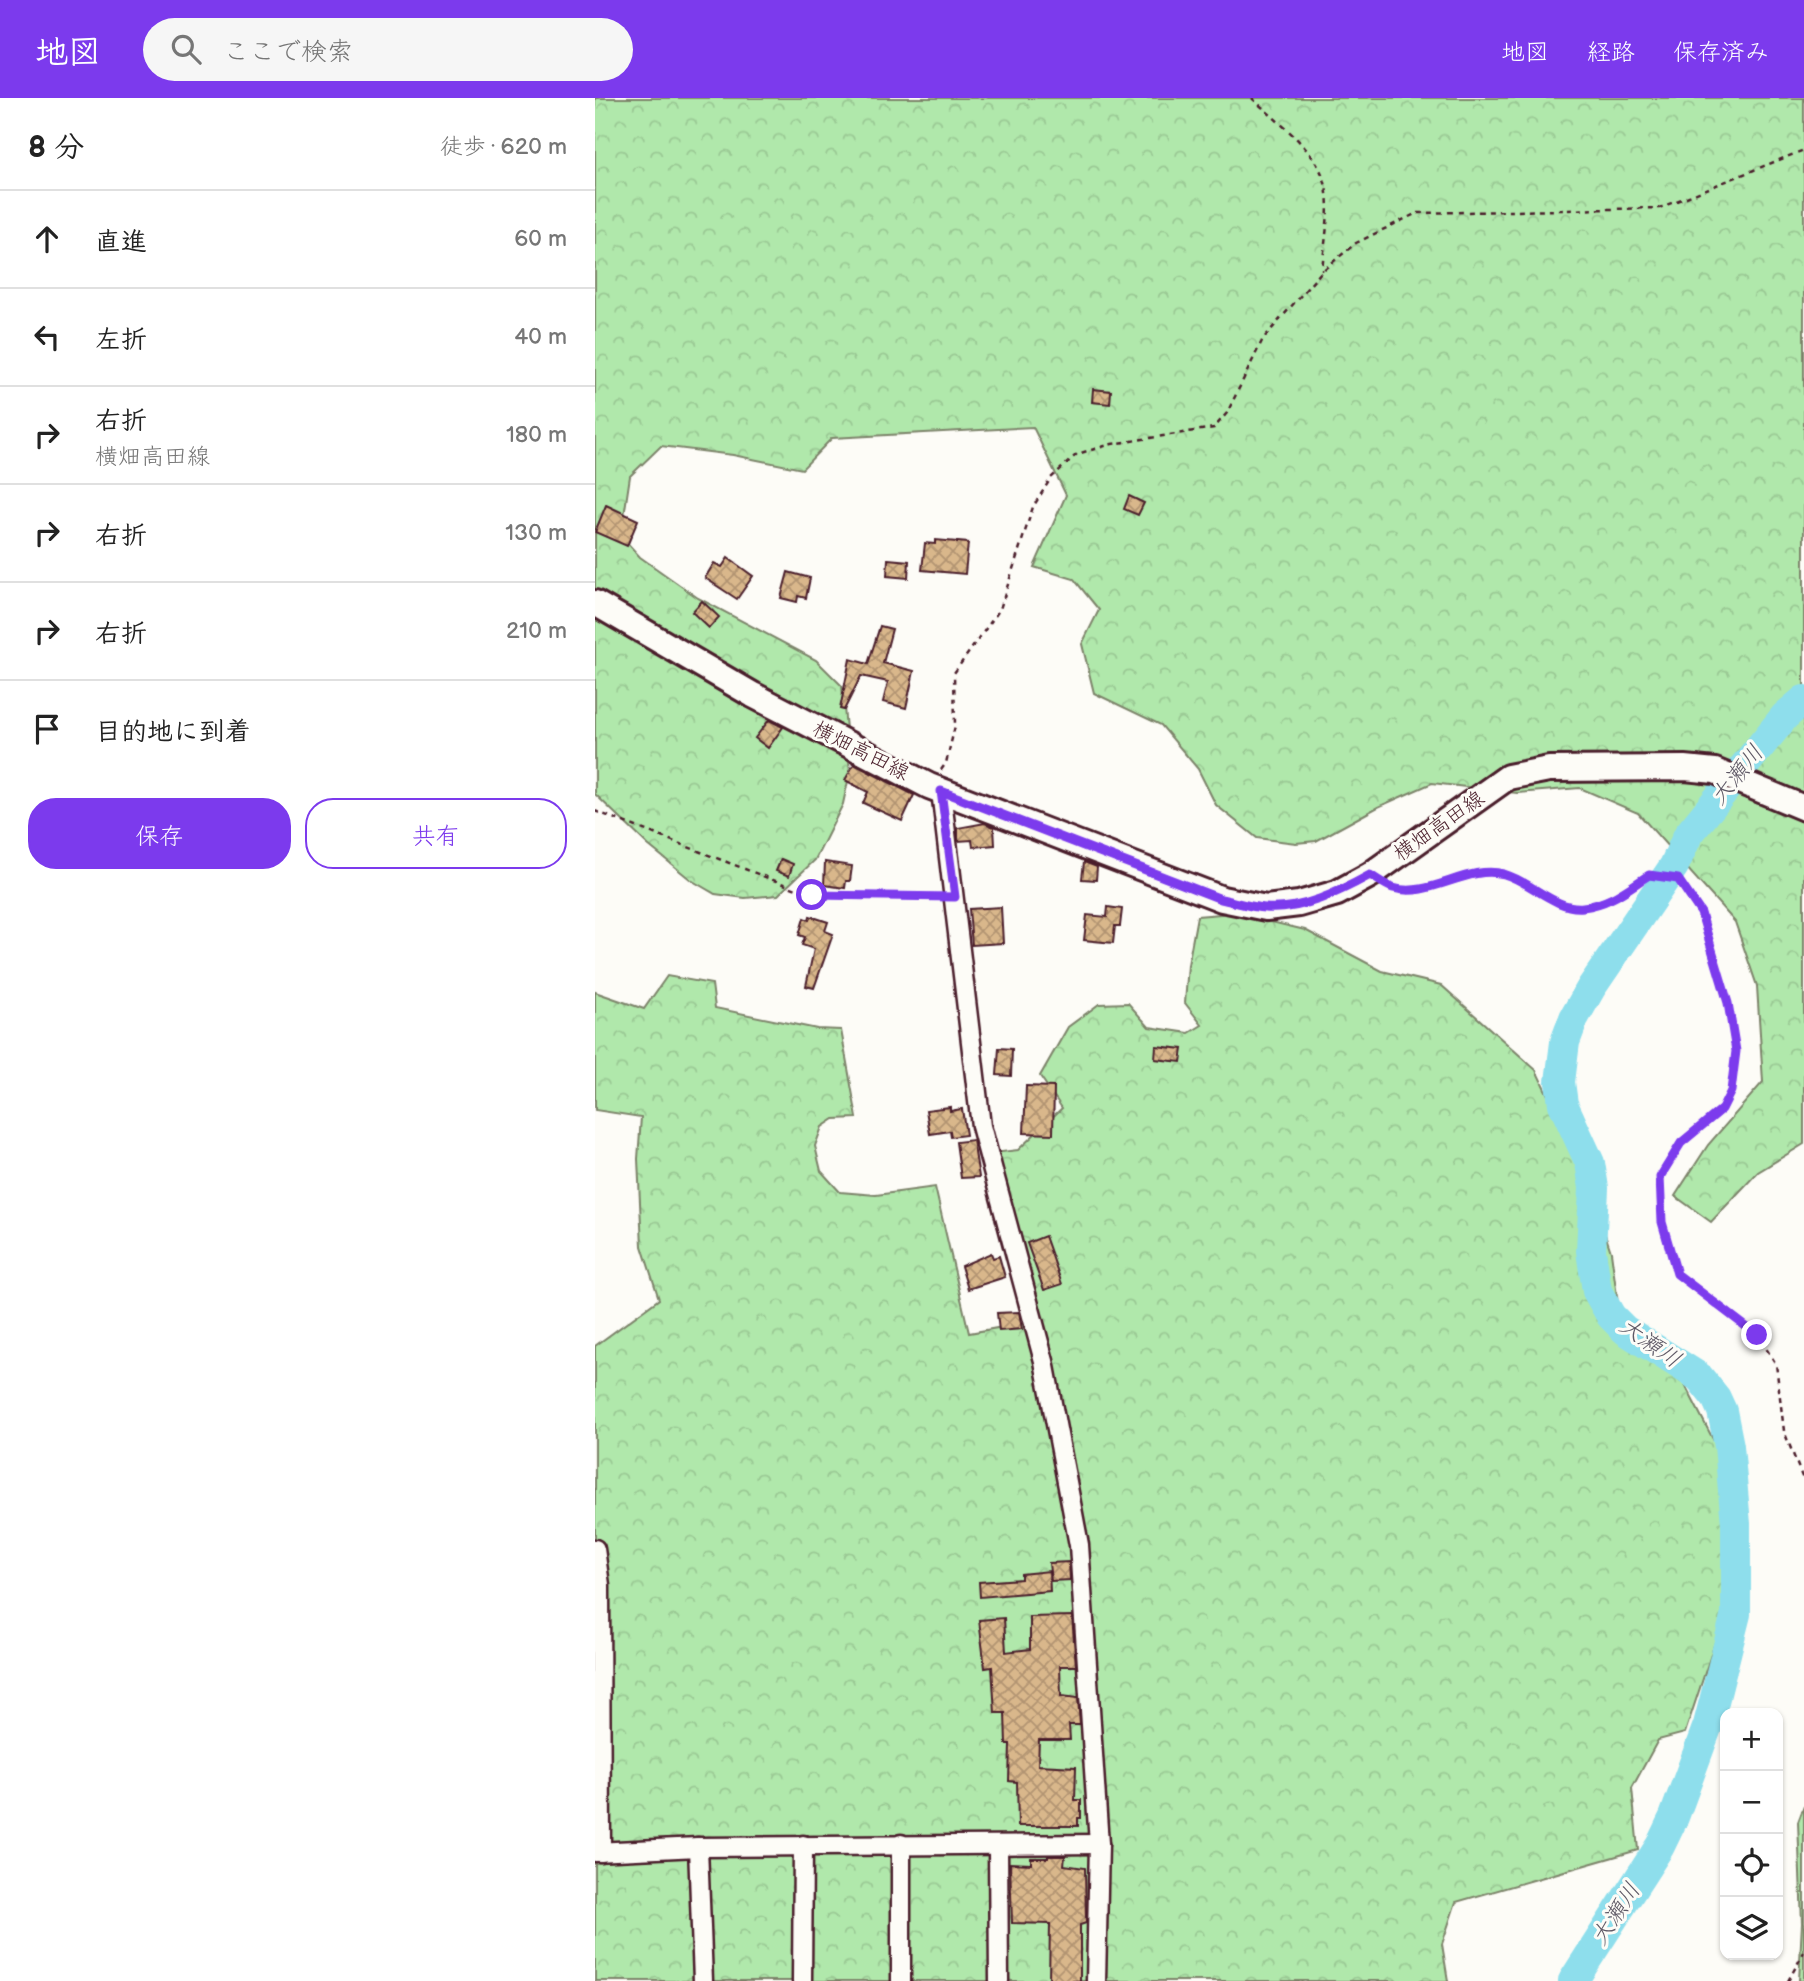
<!DOCTYPE html>
<html lang="ja">
<head>
<meta charset="utf-8">
<style>
  :root { --surface:#fff; --page:#f6f6f6; --text:#222; --muted:#767676; --line:#e0e0e0; --accent:#7c3aed }
  body { margin:0; font-family:"Balsamiq Sans","Klee One",sans-serif; background:var(--page); color:var(--text) }
  .controls { position:absolute; right:21px; bottom:21px; display:grid; overflow:hidden; border-radius:14px; box-shadow:0 2px 5px #0004 }
  .controls button { width:63px; height:63px; display:grid; place-items:center; padding:0; border:0; border-bottom:2px solid var(--line); background:var(--surface); color:var(--text); font:35px sans-serif }
  .stop { position:absolute; width:21px; height:21px; margin:-16px; border:5px solid #7c3aed; border-radius:50%; background:#fff }
  .stop.end { background:#7c3aed; border-color:#fff; box-shadow:0 2px 7px #0008 }
  .list { margin:0; padding:0; list-style:none }
  h2 { display:flex; justify-content:space-between; align-items:center; height:91px; margin:0; padding:0 28px; font-size:30px }
  h2 small { font-size:23px; font-weight:400; color:var(--muted) }
  .list li { display:grid; grid-template-columns:46px 1fr auto; gap:21px; align-items:center; box-sizing:border-box; height:98px; padding:0 28px; border-top:2px solid var(--line) }
  .list b { display:block; font-size:26px; white-space:nowrap }
  .list p { margin:0; font-size:23px; white-space:nowrap; color:var(--muted) }
  .list em { font-size:23px; font-style:normal; color:var(--muted) }
  .actions { display:flex; gap:14px; padding:21px 28px }
  .actions a { flex:1; padding:16px 0; border:2px solid var(--accent); border-radius:28px; text-align:center; font-size:24px; color:var(--accent) }
  .actions .main { background:var(--accent); color:#fff }
  .icon { flex:none; width:38px; height:38px; fill:none; stroke:currentColor; stroke-width:2; stroke-linecap:round; stroke-linejoin:round }
  .map { position:relative; flex:none; width:1209px; height:1883px; overflow:hidden }
  header { display:flex; align-items:center; gap:42px; box-sizing:border-box; height:98px; padding:0 35px; background:var(--accent); color:#fff }
  header strong { font-size:33px }
  nav { display:flex; gap:38px; margin-inline-start:auto; font-size:24px }
  .search { width:490px; height:63px; background:var(--page); display:flex; align-items:center; gap:18px; box-sizing:border-box; padding:0 24px; border-radius:38px; color:var(--muted); font-size:26px }
  main { display:flex }
  aside { flex:1; background:var(--surface) }
  .map>svg:first-child { display:block }
  .forest { fill:url(#forest-crowns); stroke:#7d846b; stroke-width:2 }
  .lines { fill:none; stroke-linecap:round; stroke-linejoin:round }
  .river { stroke:#8edeec; stroke-width:30 }
  .building { fill:url(#building-cross-hatch); stroke:#4a1f2b; stroke-width:2 }
  .street-casing { stroke:#4a1f2b; stroke-width:23 }
  .secondary-casing { stroke:#4a1f2b; stroke-width:30 }
  .path { stroke:#4a1f2b; stroke-width:2.5; stroke-dasharray:5 5; stroke-linecap:butt }
  .street { stroke:#fdfcf7; stroke-width:18 }
  .secondary { stroke:#fdfcf7; stroke-width:24 }
  .route { stroke:#7c3aed; stroke-width:9 }
  .labels { text-anchor:middle; dominant-baseline:central; stroke-width:6; stroke-linejoin:round; paint-order:stroke }
  .street-label { font-size:21px; fill:#4a1f2b; stroke:#fdfcf7 }
  .water-label { font-size:23px; font-style:italic; fill:#5e5865; stroke:#fdfcf7 }
</style>
</head>
<body>
<header>
<strong>地図</strong>
<div class="search"><svg class="icon" aria-label="search" viewBox="0 0 24 24"><circle cx="10" cy="10" r="6"/><path d="M15 15l6 6"/></svg>ここで検索</div>
<nav><a>地図</a><a>経路</a><a>保存済み</a></nav>
</header>
<main>
<aside>
<h2>8 分<small>徒歩 · 620 m</small></h2>
<ul class="list">
<li><svg class="icon" aria-label="ahead" viewBox="0 0 24 24"><path d="M12 20V5M6 11l6-6 6 6"/></svg><div><b>直進</b></div><em>60 m</em></li>
<li><svg class="icon" aria-label="left" viewBox="0 0 24 24"><path d="M17 20v-9H6M10 6l-5 5 5 5"/></svg><div><b>左折</b></div><em>40 m</em></li>
<li><svg class="icon" aria-label="right" viewBox="0 0 24 24"><path d="M7 20v-9h11M14 6l5 5-5 5"/></svg><div><b>右折</b><p>横畑高田線</p></div><em>180 m</em></li>
<li><svg class="icon" aria-label="right" viewBox="0 0 24 24"><path d="M7 20v-9h11M14 6l5 5-5 5"/></svg><div><b>右折</b></div><em>130 m</em></li>
<li><svg class="icon" aria-label="right" viewBox="0 0 24 24"><path d="M7 20v-9h11M14 6l5 5-5 5"/></svg><div><b>右折</b></div><em>210 m</em></li>
<li><svg class="icon" aria-label="arrive" viewBox="0 0 24 24"><path d="M6 21V4h12l-3 4 3 4H6"/></svg><div><b>目的地に到着</b></div></li>
</ul>
<div class="actions"><a class="main">保存</a><a>共有</a></div>
</aside>
<div class="map">
<svg width="1209" height="1883" viewBox="0 0 1209 1883">
  <defs>
    <pattern id="forest-crowns" width="20" height="18" patternUnits="userSpaceOnUse" patternTransform="scale(1.75)"><rect width="20" height="18" fill="#b0e8ab"/><path d="M2 6a3 3 0 1 1 6 0M12 15a3 3 0 1 1 6 0" fill="none" stroke="#99c793"/></pattern>
    <pattern id="building-cross-hatch" width="8" height="8" patternUnits="userSpaceOnUse" patternTransform="scale(1.75)"><rect width="8" height="8" fill="#d9b78b"/><path d="M0 0l8 8M0 8l8-8" fill="none" stroke="#b29472"/></pattern>
  </defs>
  <rect width="100%" height="100%" fill="#fdfcf7"/>
  <filter id="ink" filterUnits="userSpaceOnUse"><feTurbulence type="fractalNoise" baseFrequency=".0143" numOctaves="2"/><feDisplacementMap in="SourceGraphic" scale="14" xChannelSelector="R" yChannelSelector="G"/><feConvolveMatrix kernelMatrix="1 2 1 2 8 2 1 2 1" color-interpolation-filters="sRGB"/></filter>
  <g filter="url(#ink)">
    <g class="forest">
      <polygon points="0,0 1209,0 1209,1046 1163,1074 1116,1124 1080,1098 1113,1047 1168,984 1162,888 1140,824 1043,715 985,690 922,695 837,685 783,709 721,743 701,745 662,740 621,707 603,671 566,627 499,595 487,546 504,512 479,481 439,469 471,397 438,329 237,340 207,371 138,357 66,348 35,378 26,438 45,459 103,500 221,562 247,588 255,674 248,706 220,762 183,797 150,800 120,796 96,782 53,747 0,696"/>
      <polygon points="638,815 710,832 787,873 846,887 941,972 990,1075 1016,1154 1028,1242 1090,1287 1121,1347 1128,1410 1132,1508 1090,1635 1063,1642 1037,1690 1043,1752 861,1804 847,1846 853,1883 0,1883 0,1248 64,1201 47,1148 43,1061 46,1019 0,1012 0,894 49,911 72,878 117,886 120,910 222,931 246,932 262,1020 239,1021 227,1029 220,1048 226,1073 245,1094 281,1097 340,1089 374,1235 436,1224 398,1055 423,1052 467,1010 445,978 473,929 504,906 533,905 554,929 594,935 607,927 590,905 593,867 602,818"/>
      <polygon points="1209,1708 1209,1883 1204,1883 1207,1825 1203,1724"/>
    </g>
    <g class="lines">
      <polyline class="river" points="978,1883 1065,1748 1079,1719 1113,1627 1141,1516 1141,1426 1134,1348 1127,1313 1121,1300 1104,1279 1030,1232 1016,1218 1002,1193 996,1153 999,1090 995,1065 968,1006 965,984 970,944 979,920 996,890 1079,768 1093,737 1190,618 1209,602"/>
    </g>
    <g class="building">
      <polygon points="498,291 516,293 515,306 497,304"/>
      <polygon points="534,398 549,405 543,417 529,411"/>
      <polygon points="11,407 43,422 32,448 0,434"/>
      <polygon points="340,442 373,445 370,476 327,472 330,445 340,446"/>
      <polygon points="133,460 158,478 142,501 110,480 119,465 127,469"/>
      <polygon points="293,461 314,463 313,480 292,478"/>
      <polygon points="193,474 215,480 211,500 203,498 202,504 186,500"/>
      <polygon points="107,503 124,519 114,530 97,514"/>
      <polygon points="285,528 297,531 288,565 319,573 311,610 288,604 293,584 266,578 249,612 245,611 255,561 273,566"/>
      <polygon points="174,622 188,629 173,650 160,640"/>
      <polygon points="259,666 319,697 307,723 268,705 273,694 250,682"/>
      <polygon points="390,725 399,729 400,747 378,749 377,742 363,743 363,730"/>
      <polygon points="186,761 198,766 194,778 181,773"/>
      <polygon points="230,764 257,768 255,783 251,783 250,790 229,787"/>
      <polygon points="489,764 502,769 501,782 487,781"/>
      <polygon points="406,809 408,845 377,847 374,811"/>
      <polygon points="513,809 527,811 525,828 520,828 518,845 489,842 492,817 512,819"/>
      <polygon points="215,818 233,824 230,833 238,836 219,890 211,888 219,851 207,847 210,839 204,837 209,820 214,822"/>
      <polygon points="561,948 588,951 586,964 560,961"/>
      <polygon points="404,950 417,951 416,978 402,977"/>
      <polygon points="431,988 459,989 458,1036 429,1035"/>
      <polygon points="355,1009 355,1013 367,1011 371,1037 356,1039 355,1033 335,1036 331,1012"/>
      <polygon points="378,1042 384,1079 366,1080 361,1044"/>
      <polygon points="450,1138 467,1186 449,1192 432,1145"/>
      <polygon points="396,1155 398,1160 404,1158 410,1179 373,1191 366,1168"/>
      <polygon points="424,1214 427,1231 404,1233 402,1215"/>
      <polygon points="474,1464 475,1482 456,1483 454,1465"/>
      <polygon points="454,1473 455,1493 385,1499 384,1484 426,1481 426,1476"/>
      <polygon points="477,1518 481,1568 465,1568 466,1598 483,1600 485,1627 474,1627 475,1642 444,1642 443,1667 481,1669 480,1702 486,1702 486,1720 483,1720 483,1728 423,1728 422,1684 414,1683 415,1646 411,1646 410,1615 400,1615 397,1569 390,1570 384,1522 409,1520 411,1554 435,1551 435,1519"/>
      <polygon points="453,1758 470,1758 469,1767 490,1770 491,1825 485,1827 485,1883 454,1883 455,1826 417,1825 415,1765 436,1766 436,1760 453,1760"/>
    </g>
    <g class="lines">
      <defs>
        <g id="street">
          <polyline points="346,693 386,1028 449,1263 484,1447 504,1746 501,1883"/>
          <polyline points="0,1451 5,1487 6,1754"/>
          <polyline points="306,1746 306,1883"/>
          <polyline points="403,1748 404,1883"/>
          <polyline points="103,1749 108,1883"/>
          <polyline points="0,1754 103,1749 504,1746"/>
          <polyline points="207,1883 208,1747"/>
        </g>
        <polyline id="secondary" points="0,505 158,597 334,688 627,801 671,810 704,806 742,795 775,777 913,679 954,671 1090,670 1120,673 1209,710"/>
      </defs>
      <use href="#street" class="street-casing"/>
      <use href="#secondary" class="secondary-casing"/>
      <g class="path">
        <path d="M657 0C679 21 714 46 727 76 739 103 729 144 727 173"/>
        <polyline points="346,672 351,665 360,628 359,575 405,511 438,409 456,380 482,356 517,346 619,330 632,315 668,241 727,173 761,145 822,115 1064,110 1209,52"/>
        <polyline points="0,713 217,797 342,799"/>
        <path d="M796 789C832 802 871 768 908 776 935 781 958 811 987 809 1014 807 1032 791 1054 777L1083 781 1106 815 1133 905 1141 953 1136 993 1127 1011 1086 1045 1065 1079 1067 1124 1082 1176 1162 1236 1181 1266 1189 1333 1209 1384"/>
        <polyline points="1193,1883 1209,1854"/>
      </g>
      <use href="#street" class="street"/>
      <use href="#secondary" class="secondary"/>
    </g>
  </g>
  <g class="lines" filter="url(#ink)">
    <path class="route" d="M217 797 360 799 346 693 626 801C640 804 656 809 670 810 706 813 744 794 775 777 782 781 790 787 798 790 835 801 872 766 909 776 935 783 960 812 988 809 1015 806 1032 791 1054 777L1083 781 1106 815 1133 905 1141 953 1136 993 1127 1011 1086 1045 1065 1079 1067 1124 1082 1176 1162 1237"/>
  </g>
  <g class="labels">
    <g class="street-label">
      <text transform="translate(266 653) rotate(27)">横畑高田線</text>
      <text transform="translate(844 728) rotate(-35)">横畑高田線</text>
    </g>
    <g class="water-label">
      <text transform="translate(1142 677) rotate(-51)">大瀬川</text>
      <text transform="translate(1055 1245) rotate(35)">大瀬川</text>
      <text transform="translate(1021 1816) rotate(-57)">大瀬川</text>
    </g>
  </g>
</svg>
<div class="controls">
<button>+</button>
<button>−</button>
<button><svg class="icon" aria-label="locate" viewBox="0 0 24 24"><circle cx="12" cy="12" r="6"/><path d="M12 2v4M12 18v4M2 12h4M18 12h4"/></svg></button>
<button><svg class="icon" aria-label="layers" viewBox="0 0 24 24"><path d="M12 4l9 5-9 5-9-5zM3 14l9 5 9-5"/></svg></button>
</div>
<div class="stop" style="left:217px;top:797px"></div>
<div class="stop end" style="left:1162px;top:1237px"></div>
</div>
</main>
</body>
</html>
